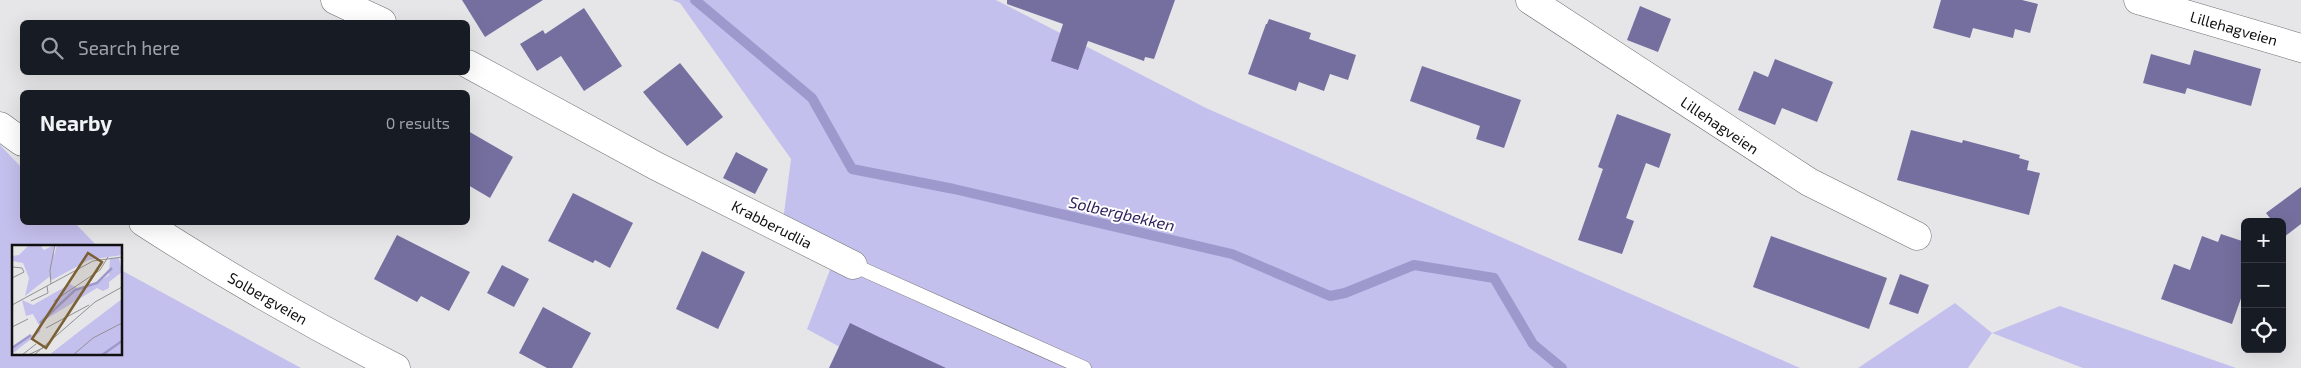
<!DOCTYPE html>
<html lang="en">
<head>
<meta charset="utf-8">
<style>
  :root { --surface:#171b24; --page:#20242c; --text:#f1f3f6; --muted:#9ea1a6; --line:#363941 }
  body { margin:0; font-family:"Exo 2",sans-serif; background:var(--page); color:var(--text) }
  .controls { position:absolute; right:15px; bottom:15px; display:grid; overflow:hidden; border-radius:8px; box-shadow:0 5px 20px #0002 }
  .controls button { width:45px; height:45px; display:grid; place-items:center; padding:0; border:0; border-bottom:1px solid var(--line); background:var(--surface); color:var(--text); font:25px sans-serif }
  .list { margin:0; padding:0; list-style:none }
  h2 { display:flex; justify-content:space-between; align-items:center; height:65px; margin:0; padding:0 20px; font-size:21px }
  h2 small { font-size:16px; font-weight:400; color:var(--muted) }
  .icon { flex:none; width:28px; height:28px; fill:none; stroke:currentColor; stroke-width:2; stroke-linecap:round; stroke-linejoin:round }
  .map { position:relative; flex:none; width:2301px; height:368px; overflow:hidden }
  .search { position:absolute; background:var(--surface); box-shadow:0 5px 20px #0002; left:20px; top:20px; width:450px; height:55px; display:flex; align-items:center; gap:12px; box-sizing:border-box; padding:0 18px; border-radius:8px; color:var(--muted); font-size:19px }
  .panel { position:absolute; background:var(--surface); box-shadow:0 5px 20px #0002; left:20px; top:90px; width:450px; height:135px; border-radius:8px }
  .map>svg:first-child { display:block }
  .green { fill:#c4c0ed }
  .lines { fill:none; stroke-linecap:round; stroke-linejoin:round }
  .stream { stroke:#9e99cc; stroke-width:10 }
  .building { fill:#756f9f }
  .service-casing { stroke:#6e6e71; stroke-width:15 }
  .minor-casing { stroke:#6e6e71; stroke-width:29 }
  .tertiary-casing { stroke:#6e6e71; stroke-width:29 }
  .service { stroke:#fff; stroke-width:14 }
  .minor { stroke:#fff; stroke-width:28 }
  .tertiary { stroke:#fff; stroke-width:28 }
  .labels { text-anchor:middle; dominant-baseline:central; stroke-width:4; stroke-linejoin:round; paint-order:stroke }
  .street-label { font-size:15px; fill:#111112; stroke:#fff }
  .water-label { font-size:16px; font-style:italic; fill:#2d1f5b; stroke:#fff }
  .inset-river { fill:none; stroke:#9e99cc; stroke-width:2.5 }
  .inset-road { fill:none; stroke:#919193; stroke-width:1 }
  .view { fill:#7b6033; fill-opacity:0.15; stroke:#7b6033; stroke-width:2.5 }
  .inset-edge { fill:none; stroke:#111112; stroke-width:2.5 }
</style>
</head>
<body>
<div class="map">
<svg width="2301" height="368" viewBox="0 0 2301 368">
  <rect width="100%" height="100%" fill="#e6e6e9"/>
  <g class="green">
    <polygon points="672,0 996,0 1206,108 1800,368 878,368 807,329 835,257 783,221 791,159 680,3"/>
    <polygon points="0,145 22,168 22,222 75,223 98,247 14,247 14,354 121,354 121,270 301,368 0,368"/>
    <polygon points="1955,303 1992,333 2060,306 2236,368 2083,368 1992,333 1968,368 1858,368"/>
  </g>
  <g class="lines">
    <polyline class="stream" points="695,0 812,98 852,169 954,189 1232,254 1330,296 1345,293 1414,265 1494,278 1533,344 1562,368"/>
  </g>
  <g class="building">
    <polygon points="462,0 543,0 485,37"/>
    <polygon points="1007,0 1175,0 1154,59 1145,57 1144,61 1088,41 1078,70 1051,61 1063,24 1007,4"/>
    <polygon points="1941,0 2022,0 2038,4 2030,33 2015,29 2013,38 1973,28 1970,38 1933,28"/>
    <polygon points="1640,6 1671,19 1658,52 1627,40"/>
    <polygon points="584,8 622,66 584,91 561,56 537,71 520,44 543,30 545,34"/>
    <polygon points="1269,19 1311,33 1309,39 1356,55 1348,80 1330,74 1324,91 1299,82 1296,91 1248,74 1266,24 1267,24"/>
    <polygon points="2194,50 2261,69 2251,106 2187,88 2185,94 2143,83 2151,54 2190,65"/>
    <polygon points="1775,59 1833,82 1817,122 1782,108 1775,125 1738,110 1754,71 1768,77"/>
    <polygon points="680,63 723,117 687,146 643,92"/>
    <polygon points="1422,66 1521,100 1504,148 1476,139 1480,126 1410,101"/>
    <polygon points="1617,114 1671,134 1659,168 1646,163 1626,218 1634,221 1622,254 1578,240 1603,169 1598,167"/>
    <polygon points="1911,130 1962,143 1963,140 2020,155 2019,158 2029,161 2027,170 2040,173 2029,215 1897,180"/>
    <polygon points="468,131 513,157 490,198 468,185"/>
    <polygon points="736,152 768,169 755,194 723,178"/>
    <polygon points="2301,187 2301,224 2284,237 2282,222 2273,222 2266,213"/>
    <polygon points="573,193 633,223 610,268 595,260 593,263 548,241"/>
    <polygon points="2221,234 2245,242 2245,287 2232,324 2161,299 2174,264 2190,270 2202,236 2218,242"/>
    <polygon points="397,235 470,272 449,311 421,296 417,302 374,279"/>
    <polygon points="1771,236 1887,278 1869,329 1753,287"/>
    <polygon points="702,251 745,272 718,329 676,309"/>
    <polygon points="502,265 529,279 514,307 487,293"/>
    <polygon points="1900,274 1929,285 1918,314 1889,304"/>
    <polygon points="543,307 591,333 572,368 547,368 519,353"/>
    <polygon points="850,323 879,337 946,368 829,368"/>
  </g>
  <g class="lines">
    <defs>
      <polyline id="service" points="853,265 1084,368"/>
      <g id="minor">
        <polyline points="335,0 382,22"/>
        <polyline points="1530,0 1809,182 1917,236"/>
        <polyline points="2138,0 2301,48"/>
        <polyline points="468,64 656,166 853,265"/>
      </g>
      <g id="tertiary">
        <polyline points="0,126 22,142"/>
        <path d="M143 222C225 275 310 324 396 368"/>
      </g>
    </defs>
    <use href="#service" class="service-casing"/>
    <use href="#minor" class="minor-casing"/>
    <use href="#tertiary" class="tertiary-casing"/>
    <use href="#service" class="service"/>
    <use href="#minor" class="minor"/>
    <use href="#tertiary" class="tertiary"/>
  </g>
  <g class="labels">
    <g class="street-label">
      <text transform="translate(2234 28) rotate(16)">Lillehagveien</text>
      <text transform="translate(1720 125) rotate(34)">Lillehagveien</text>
      <text transform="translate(772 224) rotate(27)">Krabberudlia</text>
      <text transform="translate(268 298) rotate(30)">Solbergveien</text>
    </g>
    <g class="water-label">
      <text transform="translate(1122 213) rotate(13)">Solbergbekken</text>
    </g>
  </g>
  <g transform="translate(12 245)">
    <rect width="110" height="110" fill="#e6e6e9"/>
    <path d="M17 0H33L29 2 32 5 42 0V11L45 0H110V10L77 15 40 35 37 32 13 51 17 33 11 18 0 16V11L7 10ZM98 13H107L110 27 97 37V43L91 46 85 43 31 76 28 87 0 109V104L29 84 21 69 14 71 10 55 21 60 58 39 65 43 82 40 97 30ZM110 54V110H37L69 85Z" fill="#c4c0ed"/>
    <path class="inset-river" d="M28 78 63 45 85 38 100 23M0 103 19 90M90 110 110 96"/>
    <path class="inset-road" d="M0 33 12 27 10 23 1 22M39 39 38 25 43 0M19 56 36 48 35 41M42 56 88 25 96 12M0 60 81 16 110 12M0 82 16 74M34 83 77 60M10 110 24 99M16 110 31 103M22 110 83 57 110 42M61 110 81 93 110 78"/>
    <path class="view" d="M76 8 90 17 34 103 20 94Z"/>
    <rect width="110" height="110" class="inset-edge"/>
  </g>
</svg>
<div class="controls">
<button>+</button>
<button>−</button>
<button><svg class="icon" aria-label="locate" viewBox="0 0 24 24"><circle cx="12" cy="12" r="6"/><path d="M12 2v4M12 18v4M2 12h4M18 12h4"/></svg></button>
</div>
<div class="search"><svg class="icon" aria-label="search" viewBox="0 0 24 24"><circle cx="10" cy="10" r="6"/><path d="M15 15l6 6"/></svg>Search here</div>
<section class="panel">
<h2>Nearby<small>0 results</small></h2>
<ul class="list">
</ul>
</section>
</div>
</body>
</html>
